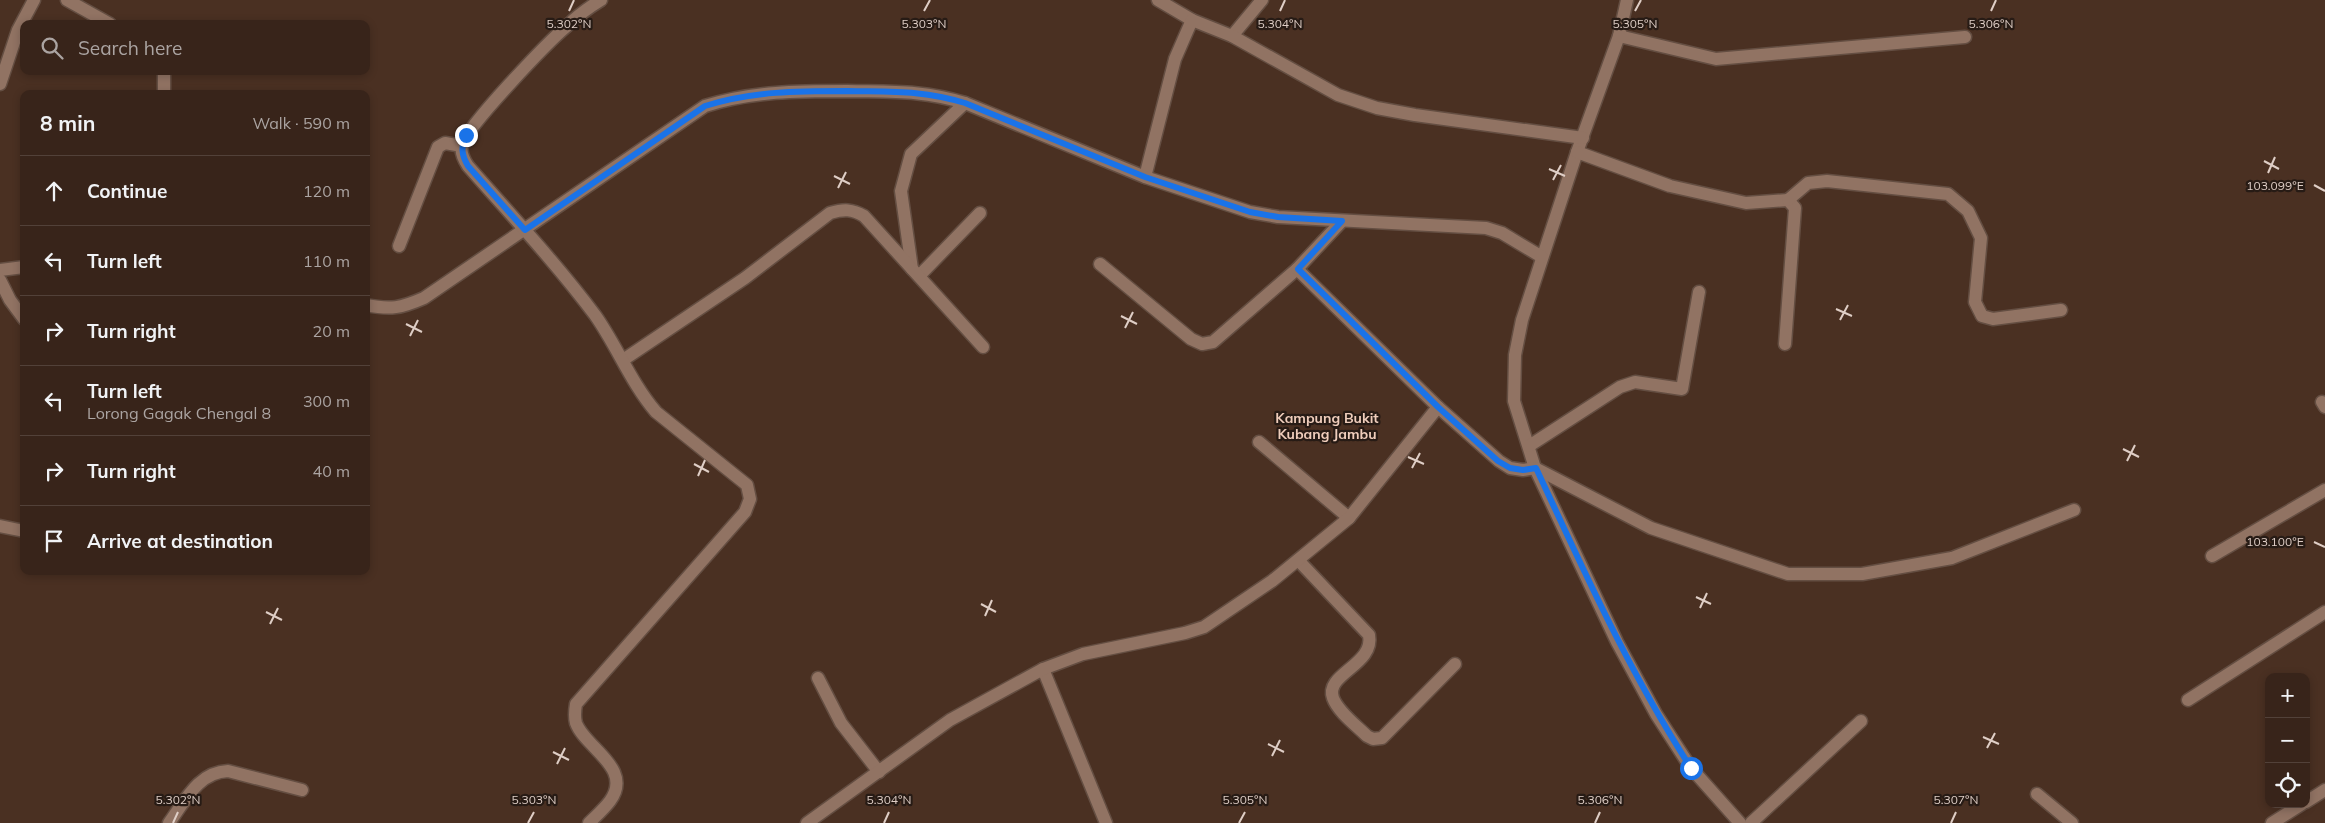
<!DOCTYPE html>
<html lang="en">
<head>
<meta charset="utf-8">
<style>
  :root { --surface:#38241a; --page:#433027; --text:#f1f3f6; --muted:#aba4a2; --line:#524139 }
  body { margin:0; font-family:Mulish,sans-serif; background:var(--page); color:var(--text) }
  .controls { position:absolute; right:15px; bottom:15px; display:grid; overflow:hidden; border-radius:10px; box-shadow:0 2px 8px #0003 }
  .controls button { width:45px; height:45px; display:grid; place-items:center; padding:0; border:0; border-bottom:1px solid var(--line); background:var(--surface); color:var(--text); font:25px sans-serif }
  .stop { position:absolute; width:15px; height:15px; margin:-11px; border:4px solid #1a73e8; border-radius:50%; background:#fff }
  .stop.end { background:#1a73e8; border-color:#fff; box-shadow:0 1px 5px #0008 }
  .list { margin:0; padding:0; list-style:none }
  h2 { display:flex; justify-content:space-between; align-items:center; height:65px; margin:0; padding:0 20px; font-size:21px }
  h2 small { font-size:16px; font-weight:400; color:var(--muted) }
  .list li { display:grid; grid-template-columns:32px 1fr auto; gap:15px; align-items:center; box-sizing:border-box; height:70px; padding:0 20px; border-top:1px solid var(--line) }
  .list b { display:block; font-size:19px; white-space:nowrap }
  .list p { margin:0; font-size:16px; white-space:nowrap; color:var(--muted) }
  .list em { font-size:16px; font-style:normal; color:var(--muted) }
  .icon { flex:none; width:28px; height:28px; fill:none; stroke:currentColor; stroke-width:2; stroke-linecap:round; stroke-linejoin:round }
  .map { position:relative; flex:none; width:2325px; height:823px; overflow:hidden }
  .search { position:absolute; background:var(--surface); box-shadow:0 2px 8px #0003; left:20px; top:20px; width:350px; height:55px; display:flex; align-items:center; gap:12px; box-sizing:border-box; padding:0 18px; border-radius:10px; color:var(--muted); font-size:19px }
  .panel { position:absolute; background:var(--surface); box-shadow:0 2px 8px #0003; left:20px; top:90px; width:350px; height:485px; border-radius:10px }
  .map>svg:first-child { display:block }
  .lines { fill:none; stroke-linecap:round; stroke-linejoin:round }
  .minor-casing { stroke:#644e42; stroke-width:15 }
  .minor { stroke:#917363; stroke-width:12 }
  .route { stroke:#1a73e8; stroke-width:6 }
  .ticks { fill:none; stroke:#dfcec6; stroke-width:2 }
  .labels { text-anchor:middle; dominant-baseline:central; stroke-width:4.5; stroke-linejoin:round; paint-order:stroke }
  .neighbourhood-label { font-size:14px; font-weight:bold; fill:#efcdbb; stroke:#271b15 }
  .ticks-label { font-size:12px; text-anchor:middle; fill:#dfcec6; stroke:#271b15; stroke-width:4.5; stroke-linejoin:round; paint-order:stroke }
</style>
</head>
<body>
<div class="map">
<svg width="2325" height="823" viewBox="0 0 2325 823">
  <rect width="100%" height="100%" fill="#4a3022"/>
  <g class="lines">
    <defs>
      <g id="minor">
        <polyline points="67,0 110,24"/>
        <polyline points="1158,0 1192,20"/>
        <polyline points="1627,0 1619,36 1577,152 1522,320 1515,355 1514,401 1535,468 1617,642 1656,714 1691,768 1740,823"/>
        <polyline points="1232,36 1262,0"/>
        <polyline points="1619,36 1716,59 1965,37"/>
        <polyline points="164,71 164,94"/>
        <polyline points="0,84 18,30 34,0"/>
        <polyline points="1577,152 1670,186 1746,203 1788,200 1795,208 1785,344"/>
        <polyline points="1145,177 1175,59 1192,20 1232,36 1338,95 1377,108 1415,115 1583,138"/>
        <polyline points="1788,200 1808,183 1827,181 1948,194 1968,211 1981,238 1975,302 1982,316 1993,319 2061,310"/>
        <polyline points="399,246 438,147 445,143 462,146"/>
        <polyline points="1100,264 1191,339 1202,344 1213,342 1297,269 1342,221"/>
        <polyline points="912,269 901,191 911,154 965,103"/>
        <polyline points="1297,269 1438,407 1499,461 1510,468 1523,470 1535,468 1651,528 1788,574 1862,574 1952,558 2074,510"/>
        <polyline points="0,270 24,267"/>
        <polyline points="919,276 980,213"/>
        <polyline points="0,280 10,300 24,319"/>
        <path d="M366 305C391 310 401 308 424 298L705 106C752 91 799 91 848 91 892 92 922 90 965 103L1145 177 1250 212 1278 217 1486 228 1502 233 1542 257"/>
        <path d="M623 360 745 278 830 213C844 209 852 209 864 216L983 347"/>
        <polyline points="2322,402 2325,407"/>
        <polyline points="1259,442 1349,518"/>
        <polyline points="1529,446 1620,387 1635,382 1682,389 1699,292"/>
        <polyline points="0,526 24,531"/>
        <polyline points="2212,556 2325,490"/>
        <path d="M1298 560 1369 635C1375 665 1324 674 1333 698 1338 712 1357 726 1367 736L1373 739 1382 738 1455 664"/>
        <polyline points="1043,669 1106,823"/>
        <polyline points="818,678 841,723 879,772"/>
        <polyline points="2188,700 2325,612"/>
        <polyline points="2037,794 2072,823"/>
        <polyline points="2306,802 2325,790"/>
        <path d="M169 823C185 801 198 772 228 771L302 790"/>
        <path d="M589 823C596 816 604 809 610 801 634 768 585 748 576 723 574 716 575 710 576 704L745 512 750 499 747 485 656 412C631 383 617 346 595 315 556 263 511 215 468 166 464 160 460 153 462 145 467 126 548 42 567 26 577 16 588 8 601 0"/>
        <polyline points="807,823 950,720 1043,669 1083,654 1185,633 1204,627 1272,581 1349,518 1438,407"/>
        <polyline points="1751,823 1861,721"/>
        <polyline points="2272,823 2302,804"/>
      </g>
    </defs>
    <use href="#minor" class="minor-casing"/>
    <use href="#minor" class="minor"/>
  </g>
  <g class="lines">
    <path class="route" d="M466 135C461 147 461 154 468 166L525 230 705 106C752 91 799 91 848 91 892 92 922 90 965 103L1145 177 1250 212 1278 217 1342 221 1298 269 1438 407 1498 461 1510 468 1523 470 1536 468C1584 571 1629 672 1691 768"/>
  </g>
  <path class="ticks" d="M569 11 574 0M924 11 930 0M1280 11 1285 0M1635 11 1641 0M1991 11 1996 0M2264 161 2279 169M1549 169 1565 176M2268 173 2275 157M834 176 850 184M1553 180 1561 165M2314 185 2325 191M838 188 846 172M1836 309 1852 316M1121 316 1137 324M1840 320 1848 305M406 324 422 332M1125 328 1133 312M410 336 418 320M2123 449 2139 457M1408 457 1424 464M2127 461 2135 445M694 464 709 472M1412 468 1420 453M698 476 705 460M2314 542 2325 547M1696 597 1711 604M981 604 996 612M1700 608 1707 593M266 612 282 620M985 616 992 600M270 624 278 608M1983 737 1999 744M1268 744 1284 752M1987 748 1995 733M553 752 569 760M1272 756 1280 740M557 764 565 748M173 823 178 812M528 823 534 812M884 823 889 812M1239 823 1245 812M1595 823 1600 812M1951 823 1956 812"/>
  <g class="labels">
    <g class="neighbourhood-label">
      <text x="1327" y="418">Kampung Bukit<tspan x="1327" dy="16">Kubang Jambu</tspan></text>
    </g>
  </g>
  <g class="ticks-label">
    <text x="569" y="28">5.302°N</text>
    <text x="924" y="28">5.303°N</text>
    <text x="1280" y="28">5.304°N</text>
    <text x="1635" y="28">5.305°N</text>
    <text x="1991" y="28">5.306°N</text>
    <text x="2275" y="190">103.099°E</text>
    <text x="2275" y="546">103.100°E</text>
    <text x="178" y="804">5.302°N</text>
    <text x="534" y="804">5.303°N</text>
    <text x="889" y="804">5.304°N</text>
    <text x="1245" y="804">5.305°N</text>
    <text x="1600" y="804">5.306°N</text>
    <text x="1956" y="804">5.307°N</text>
  </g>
</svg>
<div class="controls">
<button>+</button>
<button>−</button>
<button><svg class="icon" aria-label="locate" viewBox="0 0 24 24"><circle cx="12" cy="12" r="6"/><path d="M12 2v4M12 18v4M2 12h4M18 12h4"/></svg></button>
</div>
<div class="stop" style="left:1691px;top:768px"></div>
<div class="stop end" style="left:466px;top:135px"></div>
<div class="search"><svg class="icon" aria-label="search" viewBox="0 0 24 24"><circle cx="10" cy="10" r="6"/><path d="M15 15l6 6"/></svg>Search here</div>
<section class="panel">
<h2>8 min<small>Walk · 590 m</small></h2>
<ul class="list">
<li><svg class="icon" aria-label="ahead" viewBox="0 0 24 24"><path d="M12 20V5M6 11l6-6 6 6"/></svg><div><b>Continue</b></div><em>120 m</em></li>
<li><svg class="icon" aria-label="left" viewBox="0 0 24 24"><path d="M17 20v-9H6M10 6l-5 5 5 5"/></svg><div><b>Turn left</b></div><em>110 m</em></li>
<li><svg class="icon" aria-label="right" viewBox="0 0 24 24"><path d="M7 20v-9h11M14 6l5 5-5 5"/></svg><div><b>Turn right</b></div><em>20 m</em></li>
<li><svg class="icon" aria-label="left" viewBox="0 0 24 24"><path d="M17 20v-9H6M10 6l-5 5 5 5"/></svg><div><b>Turn left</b><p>Lorong Gagak Chengal 8</p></div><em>300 m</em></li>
<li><svg class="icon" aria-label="right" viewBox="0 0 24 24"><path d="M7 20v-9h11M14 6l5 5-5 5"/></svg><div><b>Turn right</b></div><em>40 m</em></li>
<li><svg class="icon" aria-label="arrive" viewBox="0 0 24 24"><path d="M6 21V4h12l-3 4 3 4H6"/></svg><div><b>Arrive at destination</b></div></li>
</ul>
</section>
</div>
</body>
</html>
